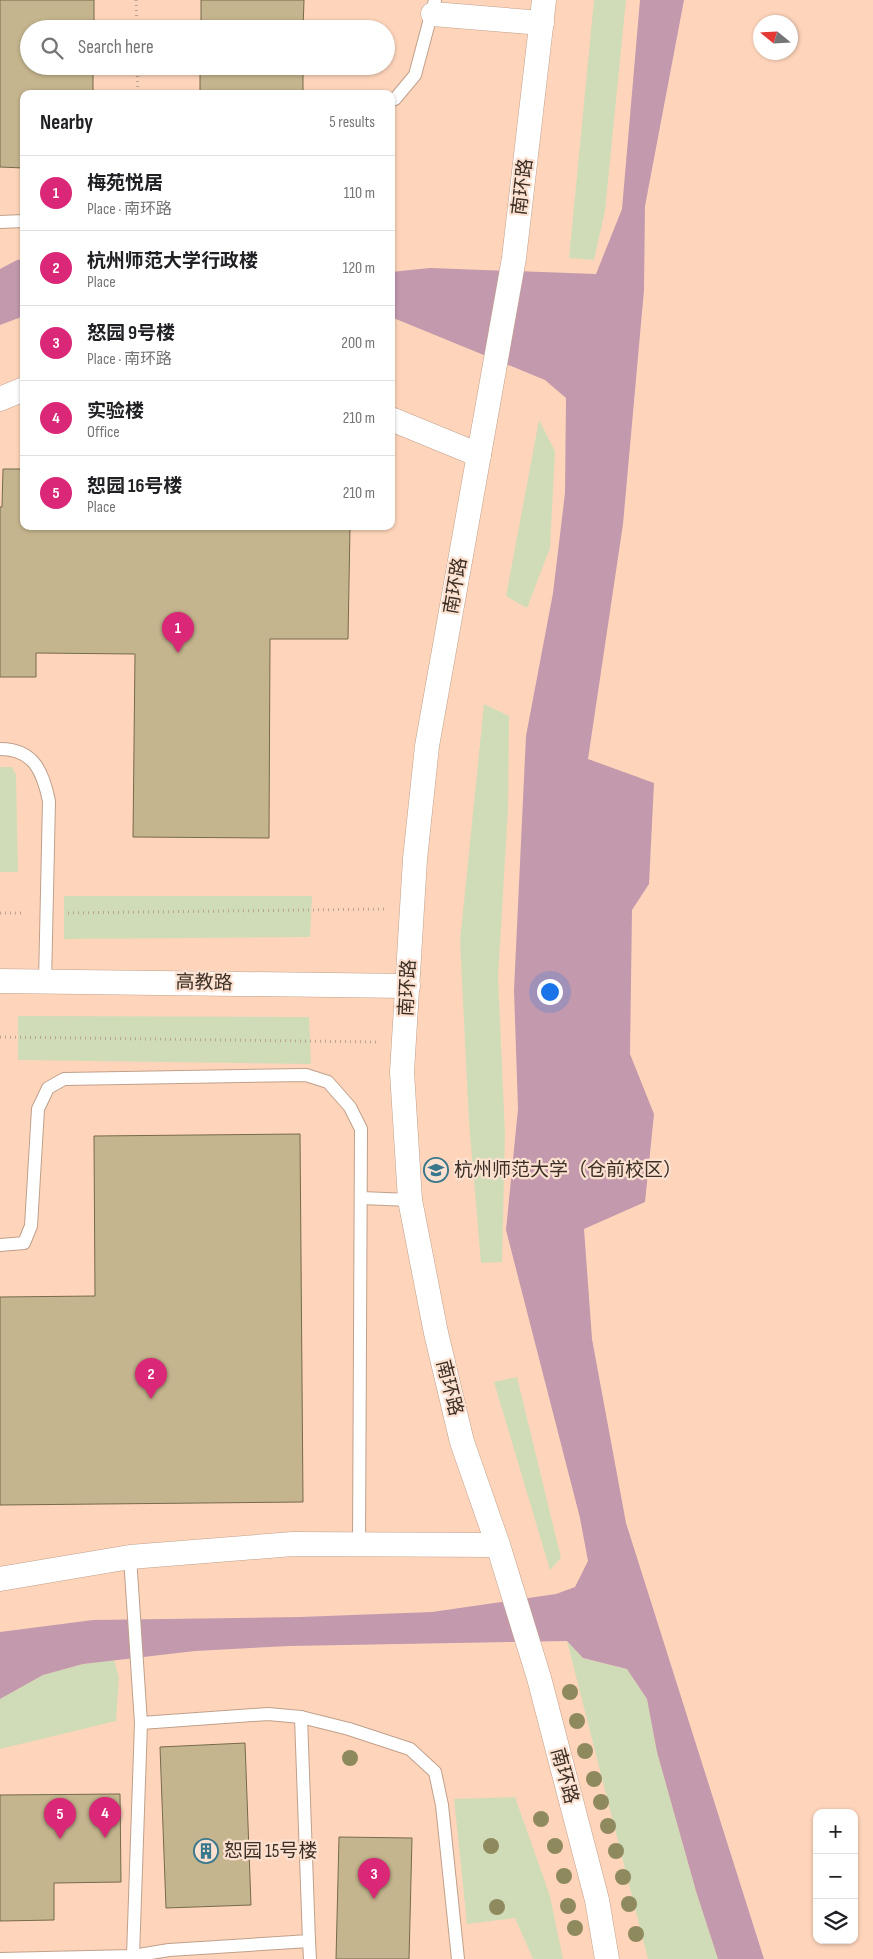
<!DOCTYPE html>
<html lang="en">
<head>
<meta charset="utf-8">
<style>
  :root { --surface:#fff; --page:#f6f6f6; --text:#202124; --muted:#757577; --line:#e0e0e0; --accent:#db2777 }
  body { margin:0; font-family:"Sofia Sans Condensed","Noto Sans SC",sans-serif; background:var(--page); color:var(--text) }
  .controls { position:absolute; right:15px; bottom:15px; display:grid; overflow:hidden; border-radius:10px; box-shadow:0 1px 4px #0004 }
  .controls button { width:45px; height:45px; display:grid; place-items:center; padding:0; border:0; border-bottom:1px solid var(--line); background:var(--surface); color:var(--text); font:25px sans-serif }
  .compass { position:absolute; left:753px; top:15px; width:45px; height:45px; border-radius:50%; background:var(--surface); box-shadow:0 1px 4px #0004; rotate:288deg }
  .you { position:absolute; left:549px; top:991px; width:18px; height:18px; margin:-12px; border:4px solid #fff; border-radius:50%; background:#1a73e8; box-shadow:0 0 0 8px #1a73e833 }
  .badge { display:grid; place-items:center; width:32px; height:32px; border-radius:50%; background:var(--accent); color:#fff; font-size:16px; font-weight:700 }
  .pin { position:absolute; translate:-50% -41px; filter:drop-shadow(0 1px 2px #0008) }
  .pin::after { content:''; position:absolute; top:26px; width:18px; height:15px; background:inherit; clip-path:polygon(0 0,100% 0,50% 100%) }
  .list { margin:0; padding:0; list-style:none }
  h2 { display:flex; justify-content:space-between; align-items:center; height:65px; margin:0; padding:0 20px; font-size:21px }
  h2 small { font-size:16px; font-weight:400; color:var(--muted) }
  .list li { display:grid; grid-template-columns:32px 1fr auto; gap:15px; align-items:center; box-sizing:border-box; height:75px; padding:0 20px; border-top:1px solid var(--line) }
  .list b { display:block; font-size:19px; white-space:nowrap }
  .list p { margin:0; font-size:16px; white-space:nowrap; color:var(--muted) }
  .list em { font-size:16px; font-style:normal; color:var(--muted) }
  .icon { flex:none; width:28px; height:28px; fill:none; stroke:currentColor; stroke-width:2; stroke-linecap:round; stroke-linejoin:round }
  .map { position:relative; flex:none; width:873px; height:1959px; overflow:hidden }
  .search { position:absolute; background:var(--surface); box-shadow:0 1px 4px #0004; left:20px; top:20px; width:375px; height:55px; display:flex; align-items:center; gap:12px; box-sizing:border-box; padding:0 18px; border-radius:28px; color:var(--muted); font-size:19px }
  .panel { position:absolute; background:var(--surface); box-shadow:0 1px 4px #0004; left:20px; top:90px; width:375px; height:440px; border-radius:10px }
  .map>svg:first-child { display:block }
  .built { fill:#fed5bb; fill-rule:evenodd }
  .green { fill:#d0dcb7 }
  .water { fill:#c299ad }
  .building { fill:#c5b58e; stroke:#776a4b }
  .lines { fill:none; stroke-linecap:round; stroke-linejoin:round }
  .service-casing { stroke:#c0a08b; stroke-width:14 }
  .minor-casing { stroke:#c0a08b; stroke-width:25 }
  .path { stroke:#b9a395; stroke-width:3; stroke-dasharray:1 4; stroke-linecap:butt }
  .service { stroke:#fff; stroke-width:12 }
  .minor { stroke:#fff; stroke-width:24 }
  .tree { fill:#8f8a5e }
  .labels { text-anchor:middle; dominant-baseline:central; stroke-width:4.5; stroke-linejoin:round; paint-order:stroke }
  .street-label { font-size:19px; fill:#3c2f26; stroke:#fce1d0 }
  .poi-label { font-size:19px; fill:#3c2f26; stroke:#fce1d0; text-anchor:start }
</style>
</head>
<body>
<div class="map">
<svg width="873" height="1959" viewBox="0 0 873 1959">
  <rect width="100%" height="100%" fill="#fce1d0"/>
  <path class="built" d="M0 0H873V1959H0ZM760 22H790V52H760ZM29 29H386V66H29ZM24 94H391V526H24ZM817 1813H854V1940H817Z"/>
  <g class="green">
    <polygon points="594,0 626,0 605,211 594,260 569,258"/>
    <polygon points="539,420 555,451 550,548 527,608 506,596"/>
    <polygon points="484,704 509,716 508,810 498,977 505,1134 502,1262 481,1263 469,1123 460,941"/>
    <polygon points="0,767 12,767 16,775 18,872 0,872"/>
    <polygon points="64,896 312,896 310,937 64,939"/>
    <polygon points="18,1016 309,1017 311,1064 18,1060"/>
    <polygon points="517,1377 561,1558 550,1570 494,1382"/>
    <polygon points="567,1641 583,1658 627,1669 647,1699 657,1752 696,1891 718,1959 648,1959"/>
    <polygon points="114,1660 119,1677 116,1721 0,1749 0,1699 43,1675 83,1664"/>
    <polygon points="515,1797 550,1896 563,1959 533,1959 515,1918 467,1924 454,1799"/>
  </g>
  <g class="water">
    <polygon points="640,0 684,0 645,206 644,290 623,524 588,759 654,783 649,884 632,910 630,1054 654,1114 645,1202 584,1229 592,1339 626,1523 764,1959 718,1959 696,1891 657,1752 647,1699 627,1669 583,1658 567,1641 289,1646 195,1651 83,1664 43,1675 0,1699 0,1632 93,1620 300,1617 432,1612 556,1594 575,1587 588,1561 580,1518 506,1230 518,1109 514,990 526,736 553,593 565,493 566,398 545,380 391,317 391,272 430,268 596,274 622,209"/>
    <polygon points="24,259 24,316 0,325 0,269 17,260"/>
  </g>
  <g class="building">
    <polygon points="0,0 94,0 94,29 29,29 29,66 93,66 93,94 24,94 24,168 0,167"/>
    <polygon points="201,0 304,0 303,29 201,29"/>
    <rect x="200" y="66" width="103" height="28"/>
    <polygon points="3,469 24,469 24,526 350,526 348,639 270,639 269,838 133,837 135,654 36,653 36,677 0,677 0,507 2,507"/>
    <polygon points="300,1134 303,1502 0,1505 0,1297 95,1296 94,1136"/>
    <polygon points="245,1743 251,1905 166,1908 160,1747"/>
    <polygon points="120,1794 121,1882 54,1883 54,1920 0,1921 0,1795"/>
    <polygon points="339,1837 412,1838 409,1959 336,1959"/>
  </g>
  <g class="lines">
    <defs>
      <g id="service">
        <polyline points="391,100 395,99 415,75 435,0"/>
        <polyline points="0,222 24,221"/>
        <path d="M0 749C34 749 43 772 49 801L45 982"/>
        <polyline points="361,1198 410,1200"/>
        <polyline points="0,1245 24,1243 31,1226 38,1109 48,1088 64,1079 306,1075 328,1082 350,1107 361,1129 359,1545"/>
        <polyline points="141,1723 268,1714 301,1717 349,1729 410,1749 435,1772 442,1805 458,1959"/>
        <polyline points="309,1941 310,1959"/>
        <polyline points="133,1956 169,1950 309,1941 301,1717"/>
        <polyline points="0,1959 133,1956 141,1723 130,1557"/>
      </g>
      <g id="minor">
        <polyline points="544,0 514,258 427,746 415,859 402,1072 410,1200 436,1333 462,1442 498,1545 539,1678 597,1900 607,1959"/>
        <polyline points="433,14 542,23"/>
        <polyline points="0,399 24,389"/>
        <polyline points="391,419 479,455"/>
        <polyline points="0,981 408,986"/>
        <polyline points="0,1579 130,1557 293,1544 498,1545"/>
      </g>
    </defs>
    <use href="#service" class="service-casing"/>
    <use href="#minor" class="minor-casing"/>
    <g class="path">
      <polyline points="136,0 137,29"/>
      <polyline points="137,66 138,94"/>
      <polyline points="0,913 24,913"/>
      <polyline points="68,913 384,909"/>
      <polyline points="0,1037 377,1042"/>
    </g>
    <use href="#service" class="service"/>
    <use href="#minor" class="minor"/>
  </g>
  <g class="tree">
    <circle cx="570" cy="1692" r="8"/>
    <circle cx="577" cy="1721" r="8"/>
    <circle cx="585" cy="1751" r="8"/>
    <circle cx="350" cy="1758" r="8"/>
    <circle cx="594" cy="1779" r="8"/>
    <circle cx="601" cy="1802" r="8"/>
    <circle cx="541" cy="1819" r="8"/>
    <circle cx="608" cy="1826" r="8"/>
    <circle cx="491" cy="1846" r="8"/>
    <circle cx="555" cy="1846" r="8"/>
    <circle cx="616" cy="1851" r="8"/>
    <circle cx="564" cy="1876" r="8"/>
    <circle cx="623" cy="1877" r="8"/>
    <circle cx="629" cy="1904" r="8"/>
    <circle cx="568" cy="1906" r="8"/>
    <circle cx="497" cy="1907" r="8"/>
    <circle cx="575" cy="1928" r="8"/>
    <circle cx="636" cy="1934" r="8"/>
  </g>
  <defs>
    <symbol id="university-ring" viewBox="-11 -11 22 22"><circle r="9.5" fill="#fce1d0" stroke="#38778c" stroke-width="1.5"/><path d="M0-5L7-2L0 1L-7-2ZM-4 1L0 2.5L4 1V4Q0 6-4 4Z" fill="#38778c"/></symbol>
    <symbol id="building-ring" viewBox="-11 -11 22 22"><circle r="9.5" fill="#fce1d0" stroke="#38778c" stroke-width="1.5"/><path d="M-4-6H4V6H1V3H-1V6H-4ZM-2.5-4.3h1.7v1.8h-1.7ZM.8-4.3h1.7v1.8H.8ZM-2.5-1h1.7V.8h-1.7ZM.8-1h1.7V.8H.8Z" fill="#38778c"/></symbol>
  </defs>
  <g fill-rule="evenodd">
    <use href="#university-ring" x="422" y="1156" width="28" height="28"/>
    <use href="#building-ring" x="192" y="1837" width="28" height="28"/>
  </g>
  <g class="labels">
    <g class="street-label">
      <text transform="translate(523 187) rotate(-83)">南环路</text>
      <text transform="translate(456 586) rotate(-80)">南环路</text>
      <text transform="translate(204 983) rotate(1)">高教路</text>
      <text transform="translate(408 988) rotate(-87)">南环路</text>
      <text transform="translate(449 1388) rotate(76)">南环路</text>
      <text transform="translate(564 1776) rotate(75)">南环路</text>
    </g>
    <g class="poi-label">
      <text x="454" y="1170">杭州师范大学（仓前校区）</text>
      <text x="224" y="1851">恕园 15号楼</text>
    </g>
  </g>
</svg>
<div class="controls">
<button>+</button>
<button>−</button>
<button><svg class="icon" aria-label="layers" viewBox="0 0 24 24"><path d="M12 4l9 5-9 5-9-5zM3 14l9 5 9-5"/></svg></button>
</div>
<svg class="compass" viewBox="-18 -18 36 36"><path d="M0-13l5 13h-10z" fill="#e53935"/><path d="M0 13l5-13h-10z" fill="#757577"/></svg>
<div class="you"></div>
<div class="pin badge" style="left:178px;top:653px">1</div>
<div class="pin badge" style="left:151px;top:1399px">2</div>
<div class="pin badge" style="left:374px;top:1899px">3</div>
<div class="pin badge" style="left:105px;top:1838px">4</div>
<div class="pin badge" style="left:60px;top:1839px">5</div>
<div class="search"><svg class="icon" aria-label="search" viewBox="0 0 24 24"><circle cx="10" cy="10" r="6"/><path d="M15 15l6 6"/></svg>Search here</div>
<section class="panel">
<h2>Nearby<small>5 results</small></h2>
<ul class="list">
<li><span class="badge">1</span><div><b>梅苑悦居</b><p>Place · 南环路</p></div><em>110 m</em></li>
<li><span class="badge">2</span><div><b>杭州师范大学行政楼</b><p>Place</p></div><em>120 m</em></li>
<li><span class="badge">3</span><div><b>怒园 9号楼</b><p>Place · 南环路</p></div><em>200 m</em></li>
<li><span class="badge">4</span><div><b>实验楼</b><p>Office</p></div><em>210 m</em></li>
<li><span class="badge">5</span><div><b>恕园 16号楼</b><p>Place</p></div><em>210 m</em></li>
</ul>
</section>
</div>
</body>
</html>
